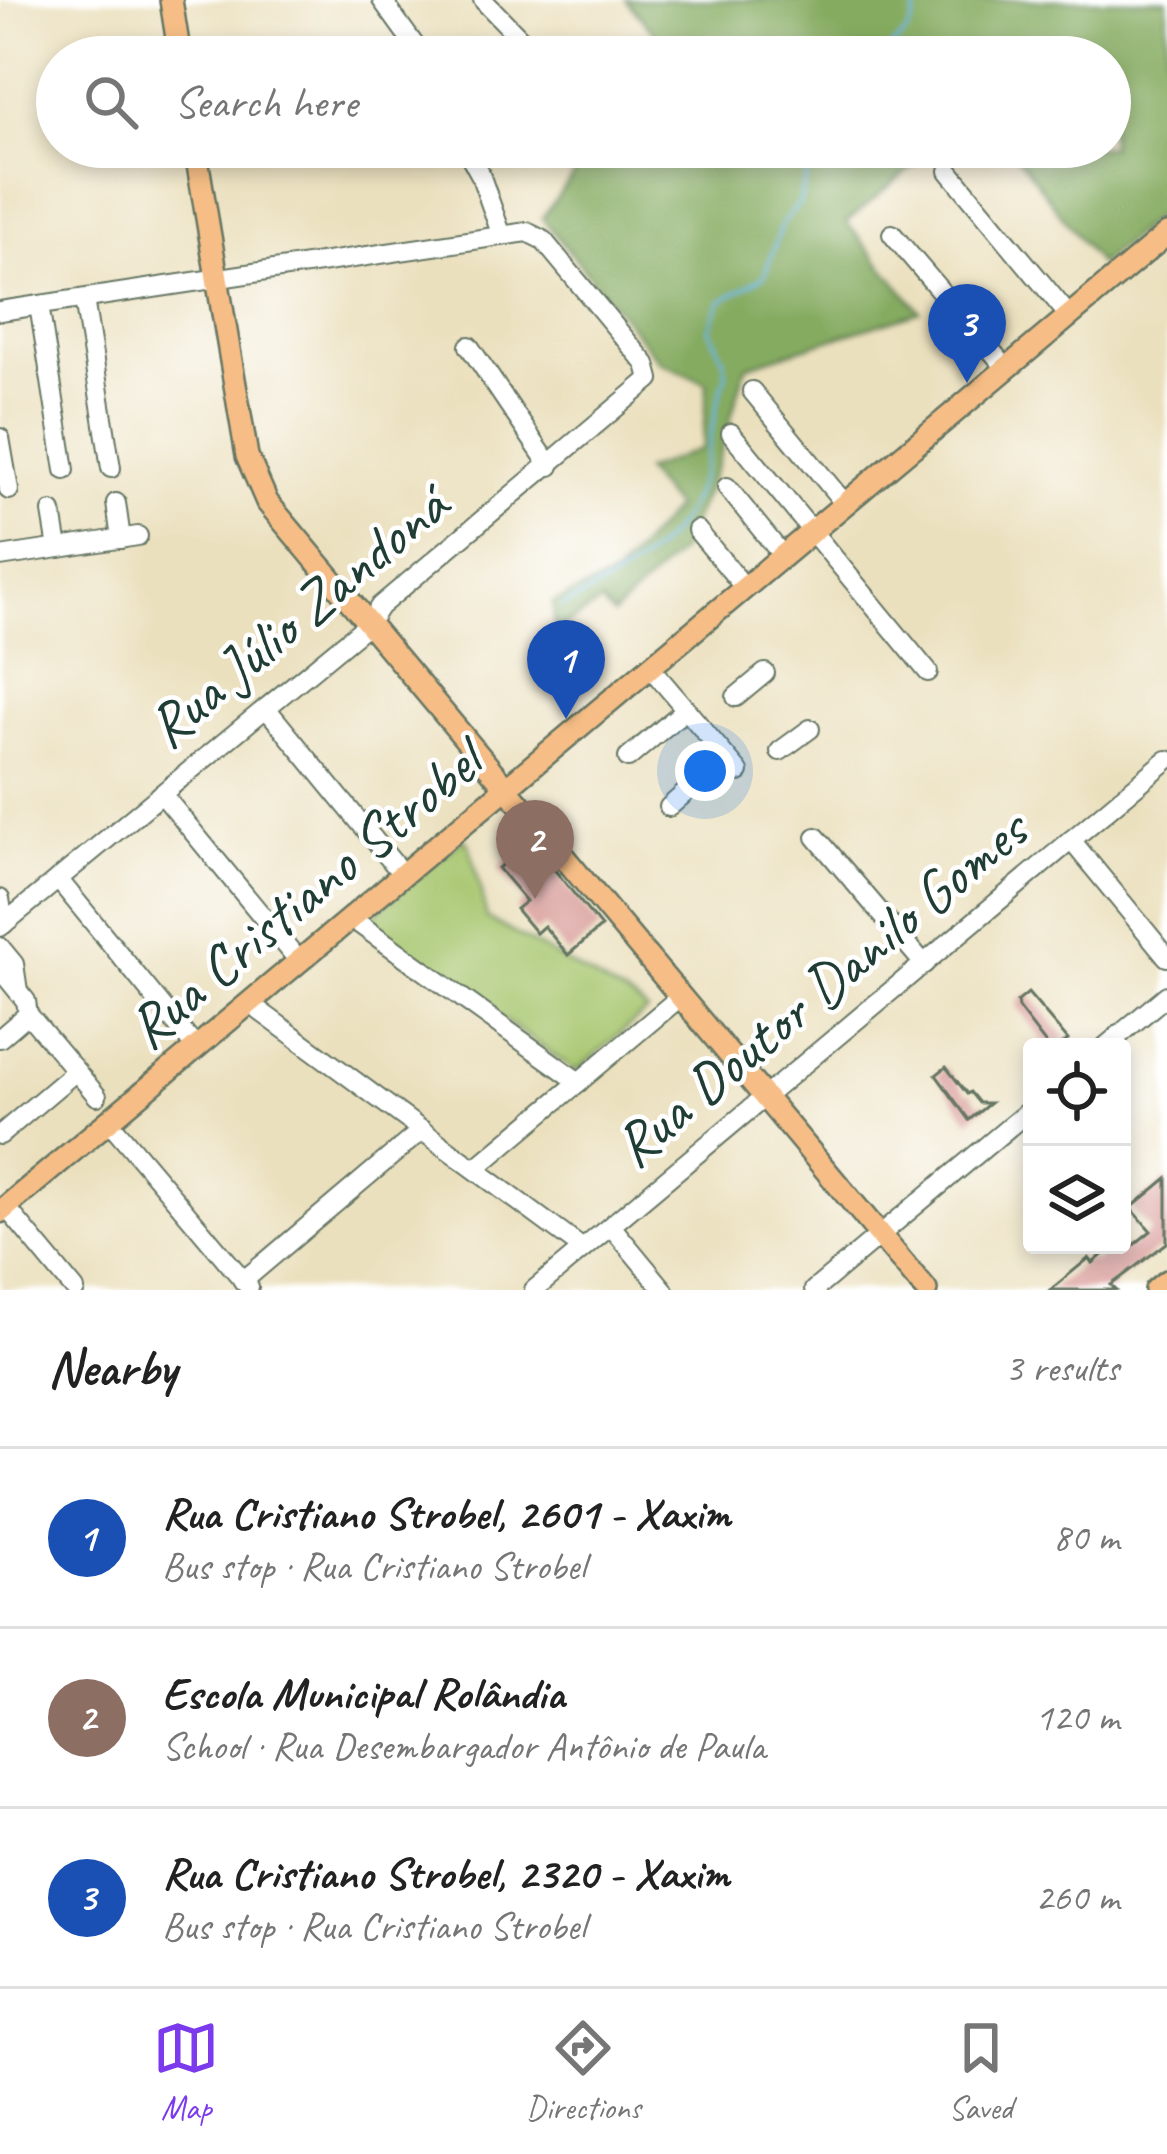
<!DOCTYPE html>
<html lang="en">
<head>
<meta charset="utf-8">
<style>
  :root { --surface:#fff; --page:#f6f6f6; --text:#222; --muted:#767676; --line:#e0e0e0; --accent:#7c3aed }
  body { margin:0; font-family:Caveat,sans-serif; background:var(--page); color:var(--text) }
  .controls { position:absolute; right:36px; bottom:36px; display:grid; overflow:hidden; border-radius:12px; box-shadow:0 6px 18px #0003 }
  .controls button { width:108px; height:108px; display:grid; place-items:center; padding:0; border:0; border-bottom:3px solid var(--line); background:var(--surface); color:var(--text); font:60px sans-serif }
  .you { position:absolute; left:705px; top:771px; width:42px; height:42px; margin:-30px; border:9px solid #fff; border-radius:50%; background:#1a73e8; box-shadow:0 0 0 18px #1a73e833 }
  .badge { display:grid; place-items:center; width:78px; height:78px; border-radius:50%; background:var(--accent); color:#fff; font-size:39px; font-weight:700 }
  .pin { position:absolute; translate:-50% -99px; filter:drop-shadow(0 3px 6px #0008) }
  .pin::after { content:''; position:absolute; top:63px; width:42px; height:36px; background:inherit; clip-path:polygon(0 0,100% 0,50% 100%) }
  .list { margin:0; padding:0; list-style:none }
  h2 { display:flex; justify-content:space-between; align-items:center; height:156px; margin:0; padding:0 48px; font-size:51px }
  h2 small { font-size:39px; font-weight:400; color:var(--muted) }
  .list li { display:grid; grid-template-columns:78px 1fr auto; gap:36px; align-items:center; box-sizing:border-box; height:180px; padding:0 48px; border-top:3px solid var(--line) }
  .list b { display:block; font-size:45px; white-space:nowrap }
  .list p { margin:0; font-size:39px; white-space:nowrap; color:var(--muted) }
  .list em { font-size:39px; font-style:normal; color:var(--muted) }
  .icon { flex:none; width:66px; height:66px; fill:none; stroke:currentColor; stroke-width:2; stroke-linecap:round; stroke-linejoin:round }
  .map { position:relative; flex:none; width:1167px; height:1290px; overflow:hidden }
  .search { position:absolute; background:var(--surface); box-shadow:0 6px 18px #0003; left:36px; right:36px; top:36px; height:132px; display:flex; align-items:center; gap:30px; box-sizing:border-box; padding:0 42px; border-radius:66px; color:var(--muted); font-size:45px }
  .sheet { height:696px; background:var(--surface) }
  nav { display:flex; justify-content:space-around; align-items:center; box-sizing:border-box; height:168px; border-top:3px solid var(--line); background:var(--surface); font-size:33px; color:var(--muted) }
  nav a { display:grid; justify-items:center; gap:6px }
  nav .on { color:var(--accent) }
  .map>svg:first-child { display:block }
  .green { fill:#a7c66e; stroke:#638251; stroke-width:3 }
  .forest { fill:#85ab61; stroke:#52744a; stroke-width:3 }
  .lines { fill:none; stroke-linecap:round; stroke-linejoin:round }
  .stream { stroke:#69b7e3; stroke-width:3 }
  .building { fill:#d4918d }
  .minor-casing { stroke:#667664; stroke-width:22 }
  .major-casing { stroke:#667664; stroke-width:26 }
  .minor { stroke:#fff; stroke-width:18 }
  .major { stroke:#f6be86; stroke-width:21 }
  .labels { text-anchor:middle; dominant-baseline:central; stroke-width:9; stroke-linejoin:round; paint-order:stroke }
  .street-label { font-size:60px; fill:#1f3d34; stroke:#fff }
</style>
</head>
<body>
<div class="map">
<svg width="1167" height="1290" viewBox="0 0 1167 1290">
  <rect width="100%" height="100%" fill="#fff"/>
  <filter id="ink" filterUnits="userSpaceOnUse"><feTurbulence type="fractalNoise" baseFrequency=".00833" numOctaves="2"/><feDisplacementMap in="SourceGraphic" scale="24" xChannelSelector="R" yChannelSelector="G"/><feConvolveMatrix kernelMatrix="1 2 1 2 8 2 1 2 1" color-interpolation-filters="sRGB"/></filter>
  <filter id="wash" filterUnits="userSpaceOnUse"><feTurbulence type="fractalNoise" baseFrequency=".004" numOctaves="4" result="noise"/><feDisplacementMap in="SourceGraphic" scale="48" xChannelSelector="R" yChannelSelector="G"/><feGaussianBlur stdDeviation="2.7" result="paint"/><feColorMatrix in="noise" values="0 0 0 0 0 0 0 0 0 0 0 0 0 0 0 0 0 1.4 0 .05"/><feComposite in="paint" operator="in"/></filter>
  <g filter="url(#wash)">
    <rect width="100%" height="100%" fill="#ebe0be"/>
    <polygon class="green" points="464,838 470,847 487,918 640,1004 647,1011 576,1071 365,922"/>
    <g class="forest">
      <polygon points="626,0 1167,0 1167,207 1099,265 1010,147 1110,147 1110,57 675,57"/>
      <polygon points="641,147 936,147 846,222 920,311 746,366 717,465 681,550 613,615 601,603 555,632 553,603 616,575 675,508 644,471 702,448 707,383 660,362 542,218 589,154"/>
    </g>
    <g class="lines">
      <g class="stream">
        <path d="M873 57C899 44 917 31 916 0"/>
        <path d="M563 606C629 573 684 545 704 467 711 437 715 405 726 376L724 359 709 329 720 302 764 276 783 222 799 204 814 147"/>
      </g>
    </g>
    <g id="blocks">
      <g class="building">
        <polygon points="531,841 601,927 568,955 544,926 536,933 516,909 526,901 498,868"/>
        <polygon points="1028,993 1068,1040 1059,1047 1048,1047 1018,1008 1017,1002"/>
        <polygon points="946,1067 967,1094 970,1092 979,1103 990,1103 969,1120 936,1075"/>
        <polygon points="1167,1178 1167,1243 1111,1285 1116,1290 1050,1290 1089,1258 1093,1263 1114,1245 1130,1248 1151,1231 1131,1208"/>
      </g>
    </g>
  </g>
  <g filter="url(#ink)">
    <use href="#blocks" fill-opacity="0" stroke="#667664" stroke-width="3"/>
    <g class="lines">
      <defs>
        <g id="minor">
          <polyline points="382,0 423,57"/>
          <polyline points="483,0 538,57"/>
          <polyline points="465,147 480,174 502,236"/>
          <polyline points="949,171 1069,316"/>
          <polyline points="892,234 1007,369"/>
          <polyline points="84,299 111,468"/>
          <polyline points="39,305 65,470"/>
          <polyline points="0,311 527,232 543,240 646,364 650,379 380,606 368,624 0,927"/>
          <polyline points="469,346 550,466"/>
          <polyline points="752,391 845,504"/>
          <polyline points="731,433 928,672"/>
          <polyline points="0,438 9,490"/>
          <polyline points="727,487 783,556"/>
          <polyline points="116,503 121,539"/>
          <polyline points="52,512 58,548"/>
          <polyline points="697,530 745,588"/>
          <polyline points="0,557 138,536"/>
          <polyline points="650,667 739,772"/>
          <polyline points="736,697 765,673"/>
          <polyline points="266,708 403,875"/>
          <polyline points="780,751 810,729"/>
          <polyline points="628,758 686,709"/>
          <polyline points="162,794 299,961"/>
          <polyline points="669,807 726,757"/>
          <polyline points="816,837 924,964"/>
          <polyline points="1071,840 1167,957"/>
          <polyline points="58,879 196,1048"/>
          <polyline points="0,899 4,924"/>
          <polyline points="351,918 579,1082"/>
          <polyline points="0,947 14,964 18,991"/>
          <polyline points="0,969 26,1001 28,1014 97,1096"/>
          <polyline points="249,1003 583,1249"/>
          <polyline points="0,1038 28,1014"/>
          <polyline points="1105,1047 1167,995"/>
          <polyline points="109,1121 249,1287"/>
          <polyline points="0,1135 76,1071"/>
          <polyline points="475,1169 680,997"/>
          <polyline points="6,1207 75,1290"/>
          <polyline points="611,1226 664,1290"/>
          <polyline points="243,1281 422,1130"/>
          <polyline points="534,1290 1167,760"/>
          <polyline points="814,1290 1032,1108"/>
        </g>
        <g id="major">
          <polyline points="171,0 180,57"/>
          <polyline points="195,147 247,456 267,502 926,1290"/>
          <polyline points="0,1212 1167,234"/>
          <polyline points="1156,1290 1167,1281"/>
        </g>
      </defs>
      <use href="#minor" class="minor-casing"/>
      <use href="#major" class="major-casing"/>
      <use href="#minor" class="minor"/>
      <use href="#major" class="major"/>
    </g>
  </g>
  <g class="labels">
    <g class="street-label">
      <text transform="translate(297 616) rotate(-40)">Rua Júlio Zandoná</text>
      <text transform="translate(304 895) rotate(-40)">Rua Cristiano Strobel</text>
      <text transform="translate(820 988) rotate(-40)">Rua Doutor Danilo Gomes</text>
    </g>
  </g>
</svg>
<div class="controls">
<button><svg class="icon" aria-label="locate" viewBox="0 0 24 24"><circle cx="12" cy="12" r="6"/><path d="M12 2v4M12 18v4M2 12h4M18 12h4"/></svg></button>
<button><svg class="icon" aria-label="layers" viewBox="0 0 24 24"><path d="M12 4l9 5-9 5-9-5zM3 14l9 5 9-5"/></svg></button>
</div>
<div class="you"></div>
<div class="pin badge" style="left:566px;top:719px;background:#1a4fb4">1</div>
<div class="pin badge" style="left:535px;top:899px;background:#8d6e63">2</div>
<div class="pin badge" style="left:967px;top:383px;background:#1a4fb4">3</div>
<div class="search"><svg class="icon" aria-label="search" viewBox="0 0 24 24"><circle cx="10" cy="10" r="6"/><path d="M15 15l6 6"/></svg>Search here</div>
</div>
<section class="sheet">
<h2>Nearby<small>3 results</small></h2>
<ul class="list">
<li><span class="badge" style="background:#1a4fb4">1</span><div><b>Rua Cristiano Strobel, 2601 - Xaxim</b><p>Bus stop · Rua Cristiano Strobel</p></div><em>80 m</em></li>
<li><span class="badge" style="background:#8d6e63">2</span><div><b>Escola Municipal Rolândia</b><p>School · Rua Desembargador Antônio de Paula</p></div><em>120 m</em></li>
<li><span class="badge" style="background:#1a4fb4">3</span><div><b>Rua Cristiano Strobel, 2320 - Xaxim</b><p>Bus stop · Rua Cristiano Strobel</p></div><em>260 m</em></li>
</ul>
</section>
<nav>
<a class="on"><svg class="icon" aria-label="map" viewBox="0 0 24 24"><path d="M3 6l6-2 6 2 6-2v14l-6 2-6-2-6 2zM9 4v14M15 6v14"/></svg>Map</a>
<a><svg class="icon" aria-label="directions" viewBox="0 0 24 24"><path d="M12 3l9 9-9 9-9-9zM9 14v-3h6M13 9l2 2-2 2"/></svg>Directions</a>
<a><svg class="icon" aria-label="saved" viewBox="0 0 24 24"><path d="M7 4h10v16l-5-4-5 4z"/></svg>Saved</a>
</nav>
</body>
</html>
